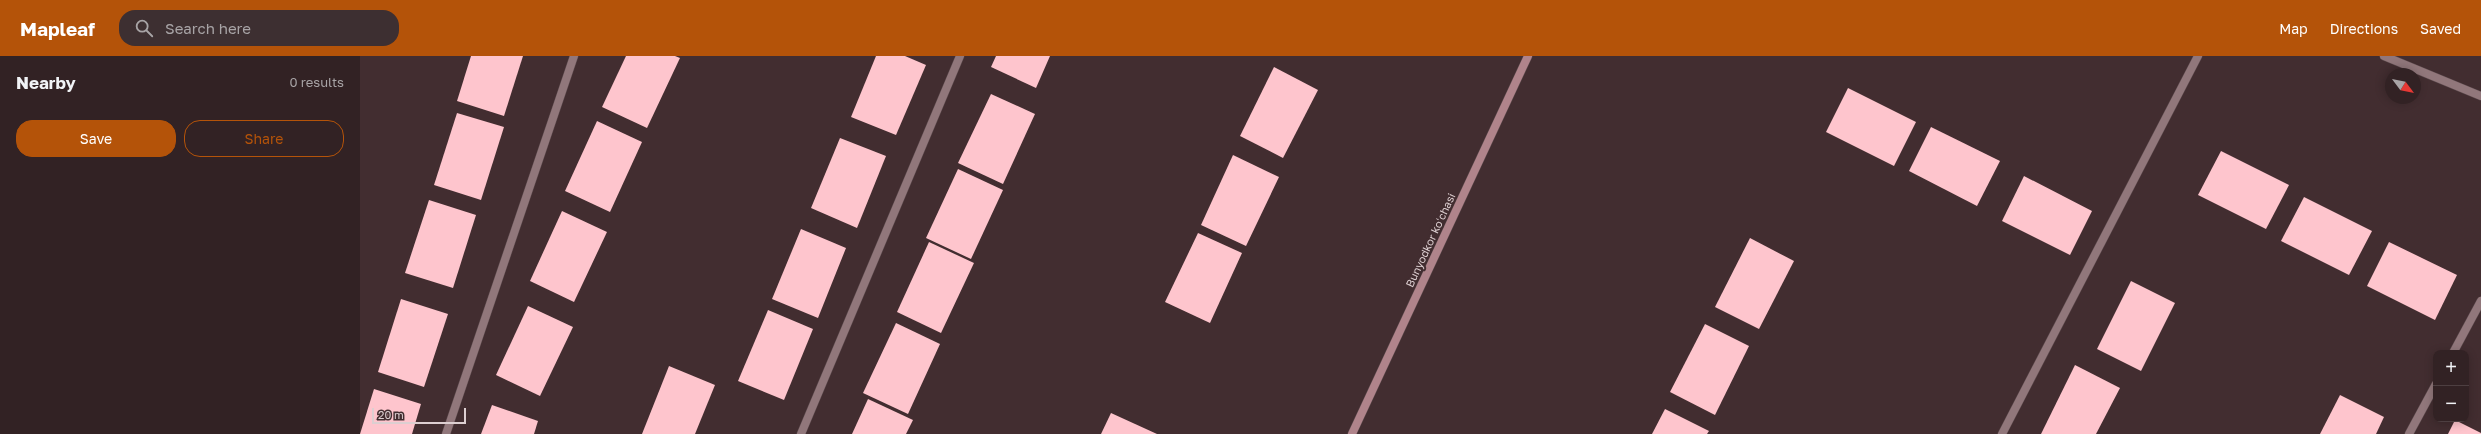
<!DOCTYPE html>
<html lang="en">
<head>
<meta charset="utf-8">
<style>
  :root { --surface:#322224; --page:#3d2f31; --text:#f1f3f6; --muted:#a8a4a6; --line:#4d3f41; --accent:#b45309 }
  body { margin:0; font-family:"Golos Text",sans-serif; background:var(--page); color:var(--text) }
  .controls { position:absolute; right:12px; bottom:12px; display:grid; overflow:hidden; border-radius:8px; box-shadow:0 2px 10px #0003 }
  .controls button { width:36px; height:36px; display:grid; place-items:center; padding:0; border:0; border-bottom:1px solid var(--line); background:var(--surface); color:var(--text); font:20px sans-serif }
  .compass { position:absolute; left:2025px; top:12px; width:36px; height:36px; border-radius:50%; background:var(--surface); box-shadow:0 2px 10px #0003; rotate:122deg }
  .scale { position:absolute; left:12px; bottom:10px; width:94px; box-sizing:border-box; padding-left:4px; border:2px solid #ddcfd1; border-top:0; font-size:11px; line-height:14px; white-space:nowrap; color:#ddcfd1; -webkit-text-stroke:3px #422d30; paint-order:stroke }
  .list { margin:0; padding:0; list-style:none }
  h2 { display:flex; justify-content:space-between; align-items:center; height:52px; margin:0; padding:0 16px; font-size:17px }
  h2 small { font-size:13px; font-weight:400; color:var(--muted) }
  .actions { display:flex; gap:8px; padding:12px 16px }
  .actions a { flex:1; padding:9px 0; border:1px solid var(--accent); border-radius:16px; text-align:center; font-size:14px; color:var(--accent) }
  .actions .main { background:var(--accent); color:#fff }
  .icon { flex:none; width:22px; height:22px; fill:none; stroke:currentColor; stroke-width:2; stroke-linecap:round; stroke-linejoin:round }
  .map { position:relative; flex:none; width:2121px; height:378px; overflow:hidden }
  header { display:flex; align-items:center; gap:24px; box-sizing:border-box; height:56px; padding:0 20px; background:var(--accent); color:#fff }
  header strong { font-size:19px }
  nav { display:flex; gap:22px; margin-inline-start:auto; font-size:14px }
  .search { width:280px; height:36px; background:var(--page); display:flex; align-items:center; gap:10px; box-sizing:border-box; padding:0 14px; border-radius:16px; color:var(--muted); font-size:15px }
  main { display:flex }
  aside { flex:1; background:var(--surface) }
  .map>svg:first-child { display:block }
  .building { fill:#fec5cd }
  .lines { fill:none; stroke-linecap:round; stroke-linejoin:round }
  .street-casing { stroke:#5b494c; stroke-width:9 }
  .secondary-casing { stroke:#5b494c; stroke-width:9 }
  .street { stroke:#91777b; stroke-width:8 }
  .secondary { stroke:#b0848b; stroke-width:8 }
  .labels { text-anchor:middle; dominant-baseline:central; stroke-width:4; stroke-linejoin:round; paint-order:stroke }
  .street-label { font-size:11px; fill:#ddcfd1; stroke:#422d30 }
</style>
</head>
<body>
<header>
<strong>Mapleaf</strong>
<div class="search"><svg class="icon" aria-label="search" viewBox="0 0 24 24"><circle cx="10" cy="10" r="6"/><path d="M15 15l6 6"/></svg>Search here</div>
<nav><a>Map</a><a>Directions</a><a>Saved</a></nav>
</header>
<main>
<aside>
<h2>Nearby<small>0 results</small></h2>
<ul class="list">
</ul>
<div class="actions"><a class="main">Save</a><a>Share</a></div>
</aside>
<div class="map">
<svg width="2121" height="378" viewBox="0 0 2121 378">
  <rect width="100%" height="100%" fill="#422d30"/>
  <g class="building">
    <polygon points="111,0 163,0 144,60 97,45"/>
    <polygon points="266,0 315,0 320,2 287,72 242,51"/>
    <polygon points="516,0 545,0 566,9 536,79 491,61"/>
    <polygon points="636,0 690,0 676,32 631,11"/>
    <polygon points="914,11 958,34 923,102 880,80"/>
    <polygon points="1488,32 1556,66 1534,110 1466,76"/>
    <polygon points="631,38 675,58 643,128 598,107"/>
    <polygon points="97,57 144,71 121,144 74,129"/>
    <polygon points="237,65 282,86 250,156 205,135"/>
    <polygon points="1571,71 1640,105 1617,150 1549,115"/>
    <polygon points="480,82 526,100 497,172 451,152"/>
    <polygon points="1861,95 1929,129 1906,173 1838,139"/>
    <polygon points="873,99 919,121 886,190 841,169"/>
    <polygon points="598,113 643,134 611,203 566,182"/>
    <polygon points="1664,120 1732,155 1710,199 1642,165"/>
    <polygon points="1944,141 2012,175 1989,219 1921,185"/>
    <polygon points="69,144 116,159 93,232 45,217"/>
    <polygon points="202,155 247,176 214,246 170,225"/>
    <polygon points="441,173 486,192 458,262 412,243"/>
    <polygon points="838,177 882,197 850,267 805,246"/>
    <polygon points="1390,182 1434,205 1399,273 1355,251"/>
    <polygon points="569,186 614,207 581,277 537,256"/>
    <polygon points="2029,186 2097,219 2075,264 2007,230"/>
    <polygon points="1771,225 1815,247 1781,315 1737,293"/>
    <polygon points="41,243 88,258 64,331 18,316"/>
    <polygon points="168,250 213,271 180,340 136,319"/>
    <polygon points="408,254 453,273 424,344 378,325"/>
    <polygon points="536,267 580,288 548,358 503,337"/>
    <polygon points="1345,268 1389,290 1355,359 1310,336"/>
    <polygon points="1715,309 1760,332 1736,378 1681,378"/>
    <polygon points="309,310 355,329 335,378 282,378"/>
    <polygon points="14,333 61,348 52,378 0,378"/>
    <polygon points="1980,339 2024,361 2016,378 1960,378"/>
    <polygon points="508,343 553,364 546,378 492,378"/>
    <polygon points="132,349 178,365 174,378 121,378"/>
    <polygon points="1305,353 1349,375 1347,378 1292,378"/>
    <polygon points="751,357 797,378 741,378"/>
    <polygon points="2095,364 2121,377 2121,378 2088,378"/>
  </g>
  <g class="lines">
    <defs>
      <g id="street">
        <polyline points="2024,0 2121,40"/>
        <polyline points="2093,297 2121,245"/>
        <polyline points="86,378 214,0"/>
        <polyline points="441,378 600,0"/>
        <polyline points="1642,378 1838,0"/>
        <polyline points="2049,378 2076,328"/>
      </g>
      <polyline id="secondary" points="992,378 1168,0"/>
    </defs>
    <use href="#street" class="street-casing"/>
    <use href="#secondary" class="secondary-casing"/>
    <use href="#street" class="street"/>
    <use href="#secondary" class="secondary"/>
  </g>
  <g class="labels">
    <g class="street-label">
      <text transform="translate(1070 184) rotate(-65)">Bunyodkor koʻchasi</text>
    </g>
  </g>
</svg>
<div class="controls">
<button>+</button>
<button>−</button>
</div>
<svg class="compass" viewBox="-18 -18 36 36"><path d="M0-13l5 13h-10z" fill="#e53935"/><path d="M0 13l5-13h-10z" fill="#a8a4a6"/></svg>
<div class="scale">20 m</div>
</div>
</main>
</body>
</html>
